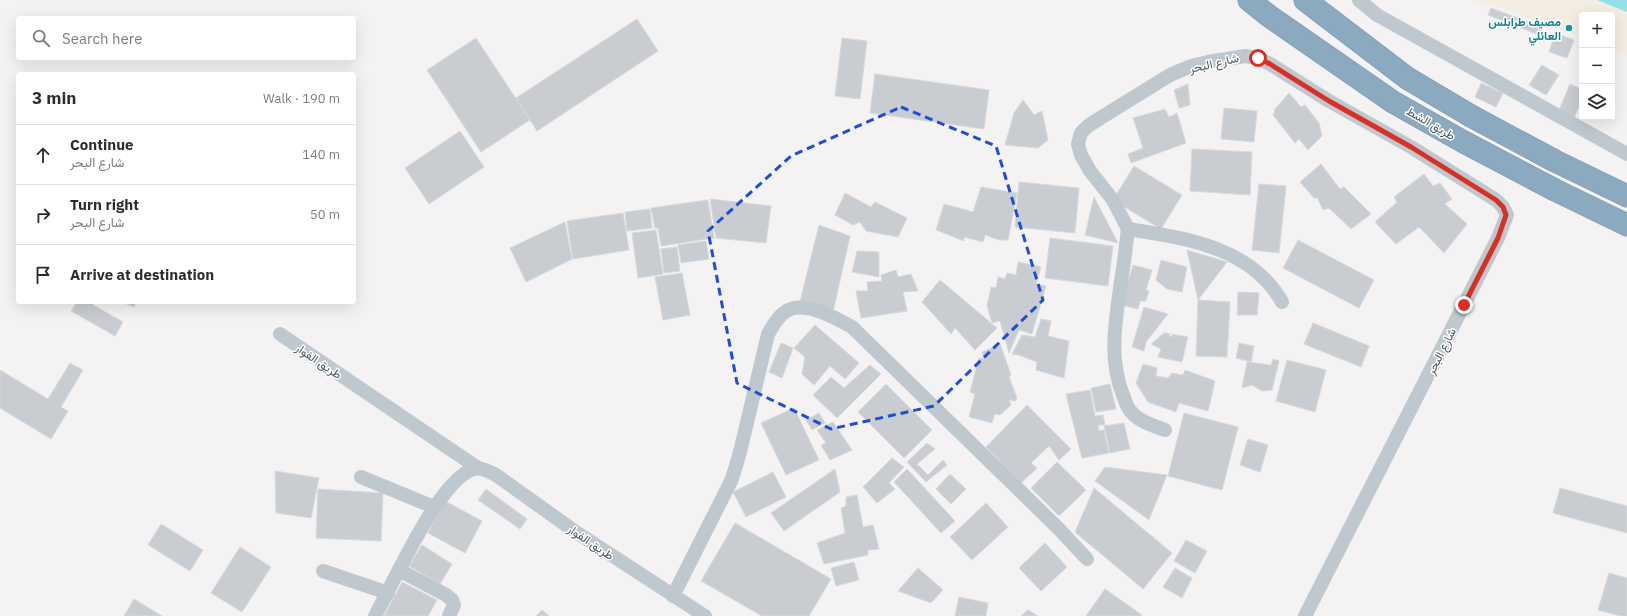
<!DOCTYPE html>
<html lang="en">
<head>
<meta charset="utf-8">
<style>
  :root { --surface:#fff; --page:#f2f2f3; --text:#2b2b33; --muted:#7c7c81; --line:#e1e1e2 }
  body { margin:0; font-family:"IBM Plex Sans",Vazirmatn,sans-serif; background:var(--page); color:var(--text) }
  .controls { position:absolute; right:12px; top:12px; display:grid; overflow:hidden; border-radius:4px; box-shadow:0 4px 16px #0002 }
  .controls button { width:36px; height:36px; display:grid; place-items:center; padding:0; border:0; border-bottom:1px solid var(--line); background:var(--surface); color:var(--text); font:20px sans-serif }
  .stop { position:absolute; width:12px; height:12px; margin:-9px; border:3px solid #d93025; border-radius:50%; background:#fff }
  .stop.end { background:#d93025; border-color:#fff; box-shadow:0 1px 4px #0008 }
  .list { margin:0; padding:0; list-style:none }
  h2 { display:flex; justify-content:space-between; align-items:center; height:52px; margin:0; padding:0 16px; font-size:17px }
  h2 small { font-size:13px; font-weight:400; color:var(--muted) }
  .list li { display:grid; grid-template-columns:26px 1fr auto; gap:12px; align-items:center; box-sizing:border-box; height:60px; padding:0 16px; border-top:1px solid var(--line) }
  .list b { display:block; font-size:15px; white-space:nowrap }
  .list p { margin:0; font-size:13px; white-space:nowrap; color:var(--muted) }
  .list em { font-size:13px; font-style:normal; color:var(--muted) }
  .icon { flex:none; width:22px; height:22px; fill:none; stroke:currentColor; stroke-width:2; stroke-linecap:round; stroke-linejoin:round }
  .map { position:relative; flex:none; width:1627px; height:616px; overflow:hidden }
  .search { position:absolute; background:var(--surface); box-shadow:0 4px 16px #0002; left:16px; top:16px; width:340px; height:44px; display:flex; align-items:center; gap:10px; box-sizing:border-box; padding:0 14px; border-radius:4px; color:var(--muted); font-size:15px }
  .panel { position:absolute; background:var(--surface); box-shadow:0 4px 16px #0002; left:16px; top:72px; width:340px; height:232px; border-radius:4px }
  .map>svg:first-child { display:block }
  .sand { fill:#f4ede4 }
  .water { fill:#91e1eb }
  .building { fill:#c9cdd1; stroke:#d6d9dd }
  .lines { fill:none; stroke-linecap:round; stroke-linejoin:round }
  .highway-casing { stroke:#7695aa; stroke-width:23 }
  .street { stroke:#bec8ce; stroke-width:14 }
  .highway { stroke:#8baabf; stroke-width:22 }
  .route { stroke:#d93025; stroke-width:5 }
  .marked { fill:none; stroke:#1d4ed8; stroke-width:3; stroke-dasharray:8 5; stroke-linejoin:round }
  .culture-dot { fill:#0f9aa8; stroke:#fff; stroke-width:1.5 }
  .labels { text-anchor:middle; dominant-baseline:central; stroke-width:3; stroke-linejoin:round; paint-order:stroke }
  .culture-label { font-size:12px; font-weight:bold; fill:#0d838f; stroke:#fff; text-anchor:end }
  .street-label { font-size:12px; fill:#4a575f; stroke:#fff }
</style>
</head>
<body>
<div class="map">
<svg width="1627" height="616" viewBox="0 0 1627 616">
  <rect width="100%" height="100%" fill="#f4f2f2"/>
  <polygon class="sand" points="1472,0 1598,0 1627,12 1627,56 1612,48 1612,15 1582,15 1582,36 1540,24 1508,10"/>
  <polygon class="water" points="1597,0 1627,0 1627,12"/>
  <g class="building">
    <polygon points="1491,8 1542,27 1539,35 1488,15"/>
    <polygon points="637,19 658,51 537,131 516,98"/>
    <polygon points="1555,33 1574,40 1567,58 1549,52"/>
    <polygon points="476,38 530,120 481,152 427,70"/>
    <polygon points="842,38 867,41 860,99 835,96"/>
    <polygon points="1542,65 1559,75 1546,95 1529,85"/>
    <polygon points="875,74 989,90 984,129 870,113"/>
    <polygon points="1481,83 1503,93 1496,107 1475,97"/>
    <polygon points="1188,84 1190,105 1179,108 1174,90"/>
    <polygon points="1570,84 1582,89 1582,100 1573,120 1558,113"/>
    <polygon points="1289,93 1301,107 1305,105 1319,123 1322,136 1308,150 1299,139 1295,143 1273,115 1275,111 1274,110"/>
    <polygon points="1023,100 1034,115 1042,111 1048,140 1038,148 1005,145 1014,113"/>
    <polygon points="1224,108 1257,111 1254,142 1221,139"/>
    <polygon points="1165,109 1169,117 1177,113 1186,143 1131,163 1128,154 1143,148 1133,118"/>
    <polygon points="460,131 484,167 429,204 405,168"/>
    <polygon points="1192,149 1252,152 1250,195 1190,191"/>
    <polygon points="1321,164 1340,189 1344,187 1371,214 1351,229 1329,208 1323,210 1317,197 1315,199 1300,182"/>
    <polygon points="1134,166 1182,195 1161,229 1113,200"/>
    <polygon points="1424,174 1433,186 1440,183 1452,199 1445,204 1467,224 1444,253 1419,227 1396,244 1375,222 1397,202 1394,197"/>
    <polygon points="1019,182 1079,188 1075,233 1015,227"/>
    <polygon points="1259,184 1286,186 1279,253 1252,250"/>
    <polygon points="981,187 1017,193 1008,240 999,240 985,235 983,242 964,237 964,241 936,230 944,204 973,212"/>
    <polygon points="845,193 871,207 875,202 907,218 898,237 866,231 860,222 853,225 835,215"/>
    <polygon points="1094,197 1118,243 1085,235"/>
    <polygon points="710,199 771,206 766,243 716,238"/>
    <polygon points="708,200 714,238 661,246 658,228 655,228 651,208"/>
    <polygon points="650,209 652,228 627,231 625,212"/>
    <polygon points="623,213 629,250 573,259 567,221"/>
    <polygon points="565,222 572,259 526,282 510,248"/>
    <polygon points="819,225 850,236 833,312 800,302"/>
    <polygon points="656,230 663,274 638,278 632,233"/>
    <polygon points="1050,238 1113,246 1108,286 1045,278"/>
    <polygon points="1298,240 1374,280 1359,308 1283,268"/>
    <polygon points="706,241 709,259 681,263 678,245"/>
    <polygon points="677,247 680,271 664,273 661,249"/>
    <polygon points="1187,250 1227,262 1198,300"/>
    <polygon points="857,251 879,252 879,277 852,272"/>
    <polygon points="1161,260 1187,267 1182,292 1167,289 1156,280"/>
    <polygon points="1018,262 1041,267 1036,284 1046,286 1032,334 1019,330 1009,353 1000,321 992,323 987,306 991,287 996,288 998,277 1005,279 1007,273 1016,275"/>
    <polygon points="1133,265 1152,270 1146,290 1149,291 1146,301 1140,301 1138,309 1121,305"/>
    <polygon points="896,270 898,277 911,274 918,291 903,292 907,311 861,318 856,291 868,291 867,282 882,281 881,275"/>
    <polygon points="682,273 690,315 663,320 655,277"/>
    <polygon points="940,280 997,328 975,350 955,328 951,334 922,302"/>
    <polygon points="1238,292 1259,293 1257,315 1237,315"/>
    <polygon points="1198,300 1230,302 1227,357 1196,356"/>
    <polygon points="77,302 95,302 93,305 123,322 115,336 71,311"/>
    <polygon points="122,302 136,302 134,307"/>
    <polygon points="1144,307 1168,314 1146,342 1144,351 1132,347"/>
    <polygon points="1041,319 1051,321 1048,336 1069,341 1064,378 1036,370 1037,362 1019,355 1012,354 1022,335 1035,337"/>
    <polygon points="1313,323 1369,346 1361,367 1304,344"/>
    <polygon points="815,325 859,363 845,379 830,366 814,385 802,374 805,357 794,348"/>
    <polygon points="1164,333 1170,334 1169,336 1172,337 1172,334 1188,337 1182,362 1158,357 1161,349 1151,344"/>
    <polygon points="781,343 793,348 782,378 769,372"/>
    <polygon points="1239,343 1254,346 1251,362 1236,358"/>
    <polygon points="1000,344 1011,375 1009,377 1017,398 1015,401 1009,400 1011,405 1000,415 995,414 992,423 969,417 975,394 970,392 979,358 984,359 982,352"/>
    <polygon points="1273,359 1279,361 1272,390 1262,391 1252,385 1242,388 1247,362 1271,365"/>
    <polygon points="1287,360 1326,370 1315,412 1276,401"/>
    <polygon points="70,363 83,370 61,407 68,411 51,439 0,408 0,370 48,399"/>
    <polygon points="1143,364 1157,368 1156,376 1168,378 1172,373 1183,375 1185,370 1215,381 1208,411 1179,403 1176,412 1148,402 1136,383"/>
    <polygon points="870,365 881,374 837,418 813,395 831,377 844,388"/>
    <polygon points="886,384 932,430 904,458 858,412"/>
    <polygon points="1110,384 1116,409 1096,412 1091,388"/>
    <polygon points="1090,390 1095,416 1103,415 1105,425 1098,425 1099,431 1104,430 1109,453 1082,458 1066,394"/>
    <polygon points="1027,405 1071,449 1059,460 1049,446 1031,463 1037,468 1021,483 986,447"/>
    <polygon points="794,408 819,460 786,475 761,423"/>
    <polygon points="819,413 825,423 812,430 806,420"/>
    <polygon points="1184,413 1238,427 1222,490 1168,476"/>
    <polygon points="833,422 852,450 830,460 821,445 826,443 817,430"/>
    <polygon points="1124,423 1130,449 1110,453 1104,426"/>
    <polygon points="1248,439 1268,445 1260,472 1240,465"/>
    <polygon points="927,443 935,449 917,464 928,475 943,460 947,465 926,482 907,462"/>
    <polygon points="892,458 904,467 889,483 895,489 877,503 863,487"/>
    <polygon points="1057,462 1086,490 1059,516 1031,488"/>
    <polygon points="1105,467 1167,475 1149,520 1095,481"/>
    <polygon points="835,469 840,492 784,531 771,513"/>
    <polygon points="907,469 955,521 941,533 894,482"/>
    <polygon points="275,471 319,478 311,518 276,513"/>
    <polygon points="773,472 786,497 746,517 733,492"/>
    <polygon points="950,474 966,489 951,504 936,489"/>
    <polygon points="1094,488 1172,553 1143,589 1075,532"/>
    <polygon points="1560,488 1627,506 1627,533 1553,513"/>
    <polygon points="318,489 383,493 381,541 316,538"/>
    <polygon points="486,489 527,519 520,529 478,500"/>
    <polygon points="857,495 863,527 873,525 879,549 868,550 868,555 824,564 817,543 845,533 841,508 846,506 846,497"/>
    <polygon points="445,501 482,521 465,553 428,533"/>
    <polygon points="986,503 1008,527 972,560 950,537"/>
    <polygon points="735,523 831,579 809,616 762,616 701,581"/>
    <polygon points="161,524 203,550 190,571 148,545"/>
    <polygon points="1186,540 1207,551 1195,573 1174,561"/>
    <polygon points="1045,543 1067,567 1041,591 1019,568"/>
    <polygon points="422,545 452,564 440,584 409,566"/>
    <polygon points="240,547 271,567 242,612 211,593"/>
    <polygon points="854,562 859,580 836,586 831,568"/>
    <polygon points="918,568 943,590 931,603 898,591"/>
    <polygon points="1175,568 1192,578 1182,598 1163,587"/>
    <polygon points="1609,573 1627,578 1627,616 1620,616 1598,610"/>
    <polygon points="402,582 437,600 428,616 384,616"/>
    <polygon points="1105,589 1142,615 1141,616 1086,616"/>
    <polygon points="959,597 988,603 986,616 955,616"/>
    <polygon points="134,599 162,616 124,616"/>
    <polygon points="542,610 549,616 536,616"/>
    <polygon points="1028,610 1038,616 1021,616"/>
  </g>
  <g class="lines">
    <defs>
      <g id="highway">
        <polyline points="1249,0 1269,16 1393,102 1462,141 1555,190 1627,225"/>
        <polyline points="1305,0 1407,78 1471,116 1555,161 1627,196"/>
      </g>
    </defs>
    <use href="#highway" class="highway-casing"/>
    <g class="street">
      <polyline points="1359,0 1377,15 1627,154"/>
      <polyline points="1128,229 1113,200 1090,171 1081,155 1078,144 1081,133 1088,126 1102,117 1170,75 1191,66 1208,62 1245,56 1258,58 1270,64 1329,101 1411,147 1496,200 1503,207 1507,215 1498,238 1305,616"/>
      <path d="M1128 229C1126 244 1125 259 1122 274 1117 314 1107 355 1123 395 1125 399 1126 405 1129 409 1137 421 1152 425 1165 430"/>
      <path d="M1128 229C1185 238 1251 247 1282 302"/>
      <polyline points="280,334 478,468"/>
      <polyline points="361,477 434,507"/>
      <polyline points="399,570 446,595 452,600 454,605 449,616"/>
      <polyline points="323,571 388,593"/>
      <path d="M673 596 732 479 740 452 768 334C773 326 777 317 785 312 803 299 836 318 852 327L1058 528 1087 559"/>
      <path d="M375 616C394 582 437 484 471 470 480 466 488 471 496 475L573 530 705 616"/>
    </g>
    <use href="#highway" class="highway"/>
  </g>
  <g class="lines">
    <polyline class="route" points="1258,58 1270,64 1329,101 1411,147 1496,200 1503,207 1506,215 1498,238 1464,305"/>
  </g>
  <path class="marked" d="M901 107 996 146 1043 300 934 406 831 429 737 383 708 231 791 156Z"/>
  <circle class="culture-dot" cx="1569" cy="28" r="4"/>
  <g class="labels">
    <g class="culture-label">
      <text x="1561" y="21">مصيف طرابلس<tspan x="1561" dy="14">العائلي</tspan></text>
    </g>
    <g class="street-label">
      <text transform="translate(1214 63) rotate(-13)">شارع البحر</text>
      <text transform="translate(1431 123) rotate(30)">طريق الشط</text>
      <text transform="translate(1441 351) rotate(-63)">شارع البحر</text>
      <text transform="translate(319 361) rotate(34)">طريق الفوار</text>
      <text transform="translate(591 542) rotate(34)">طريق الفوار</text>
    </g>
  </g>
</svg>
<div class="controls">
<button>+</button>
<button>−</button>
<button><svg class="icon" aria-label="layers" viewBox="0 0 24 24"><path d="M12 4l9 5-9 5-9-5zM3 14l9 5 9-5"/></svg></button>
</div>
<div class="stop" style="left:1258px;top:58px"></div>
<div class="stop end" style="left:1464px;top:305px"></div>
<div class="search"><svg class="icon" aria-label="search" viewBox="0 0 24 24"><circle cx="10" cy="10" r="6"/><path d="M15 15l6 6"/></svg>Search here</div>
<section class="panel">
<h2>3 min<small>Walk · 190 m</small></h2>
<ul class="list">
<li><svg class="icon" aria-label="ahead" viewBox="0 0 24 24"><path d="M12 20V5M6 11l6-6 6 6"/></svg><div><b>Continue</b><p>شارع البحر</p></div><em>140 m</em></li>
<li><svg class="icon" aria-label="right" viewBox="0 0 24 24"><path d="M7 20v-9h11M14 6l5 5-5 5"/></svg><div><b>Turn right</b><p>شارع البحر</p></div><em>50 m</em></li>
<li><svg class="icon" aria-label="arrive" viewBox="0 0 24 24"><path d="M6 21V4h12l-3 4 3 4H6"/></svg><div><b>Arrive at destination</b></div></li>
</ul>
</section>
</div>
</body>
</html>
